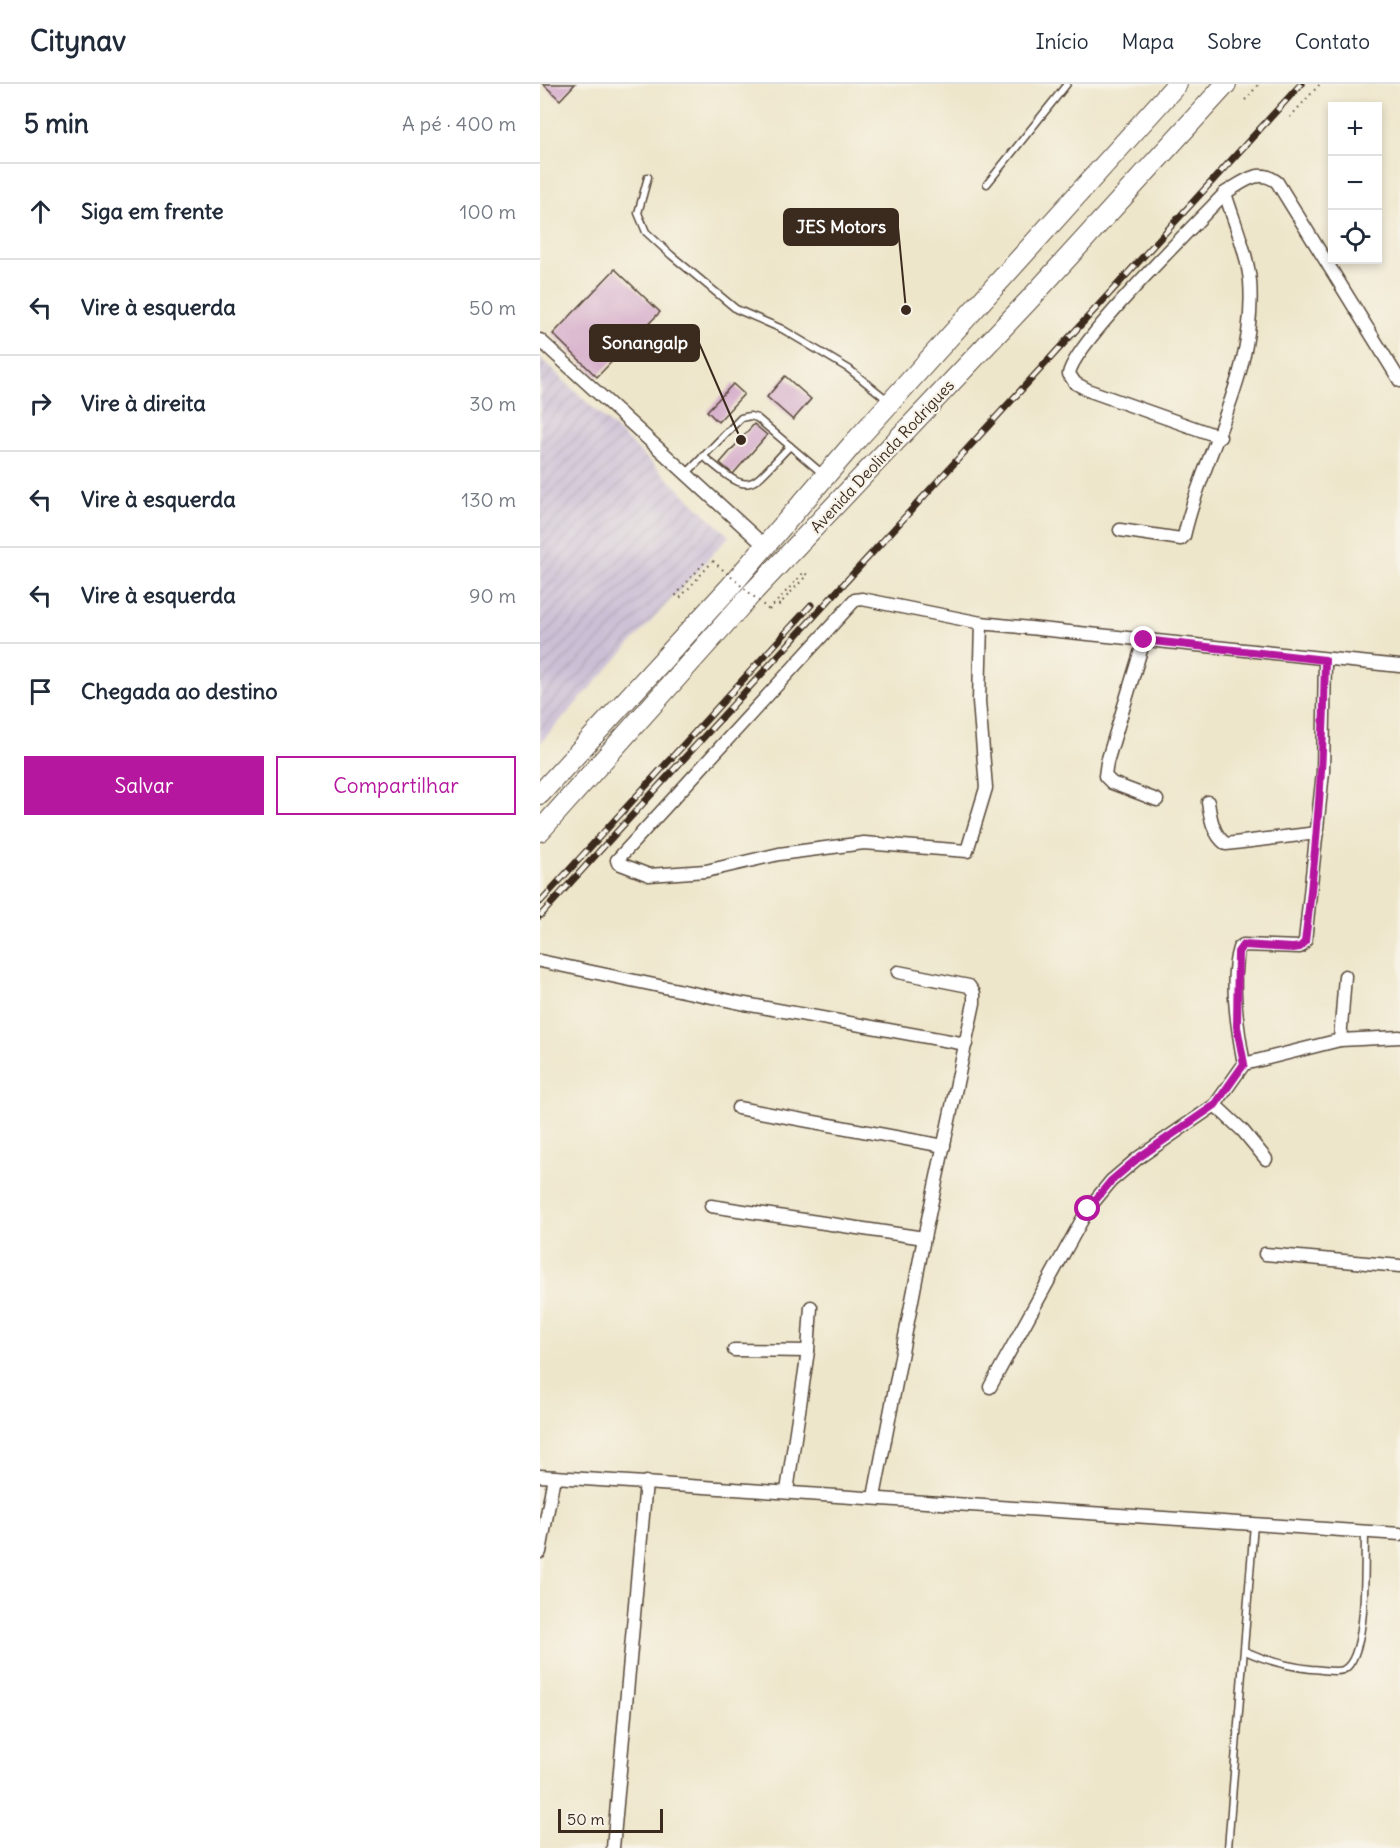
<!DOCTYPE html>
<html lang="pt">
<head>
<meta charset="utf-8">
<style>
  :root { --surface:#fff; --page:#f6f6f7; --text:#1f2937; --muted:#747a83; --line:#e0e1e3; --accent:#b5179e }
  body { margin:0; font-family:Delius,sans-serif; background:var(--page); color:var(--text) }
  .controls { position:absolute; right:18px; top:18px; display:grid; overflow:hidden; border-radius:0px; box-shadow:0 3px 9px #0003 }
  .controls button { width:54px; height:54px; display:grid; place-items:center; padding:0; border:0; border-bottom:2px solid var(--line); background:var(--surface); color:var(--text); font:30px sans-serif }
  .scale { position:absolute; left:18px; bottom:15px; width:105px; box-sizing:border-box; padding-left:6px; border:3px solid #3b2a1e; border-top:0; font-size:16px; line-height:21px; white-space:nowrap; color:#3b2a1e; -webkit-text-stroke:4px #f7f3e8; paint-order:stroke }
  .stop { position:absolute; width:18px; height:18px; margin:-14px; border:4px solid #b5179e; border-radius:50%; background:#fff }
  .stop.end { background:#b5179e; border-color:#fff; box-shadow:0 2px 6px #0008 }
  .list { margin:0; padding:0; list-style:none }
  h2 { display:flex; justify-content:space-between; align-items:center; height:78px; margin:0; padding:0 24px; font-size:26px }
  h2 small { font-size:20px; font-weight:400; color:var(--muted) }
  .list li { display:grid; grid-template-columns:39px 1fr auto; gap:18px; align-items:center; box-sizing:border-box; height:96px; padding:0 24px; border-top:2px solid var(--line) }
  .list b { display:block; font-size:22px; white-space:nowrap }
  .list em { font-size:20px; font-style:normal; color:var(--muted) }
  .actions { display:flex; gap:12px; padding:18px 24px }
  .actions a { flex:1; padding:14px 0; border:2px solid var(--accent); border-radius:0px; text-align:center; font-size:21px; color:var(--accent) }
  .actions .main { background:var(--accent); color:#fff }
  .icon { flex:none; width:33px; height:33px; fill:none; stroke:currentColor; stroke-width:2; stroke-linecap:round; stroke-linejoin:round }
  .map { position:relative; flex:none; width:860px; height:1764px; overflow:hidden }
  header { display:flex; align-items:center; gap:36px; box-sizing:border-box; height:84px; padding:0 30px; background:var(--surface); border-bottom:2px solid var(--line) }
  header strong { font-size:28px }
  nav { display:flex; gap:33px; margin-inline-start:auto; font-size:21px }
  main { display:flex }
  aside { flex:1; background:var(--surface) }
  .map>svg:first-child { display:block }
  .industrial { fill:url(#industrial-furrows) }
  .building { fill:#d2a5c7 }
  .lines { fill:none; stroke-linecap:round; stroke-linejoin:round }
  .service-casing { stroke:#564638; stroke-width:9 }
  .minor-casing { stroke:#564638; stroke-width:15 }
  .trunk-casing { stroke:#564638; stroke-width:22 }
  .path { stroke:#564638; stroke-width:2; stroke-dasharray:1.5 4.5; stroke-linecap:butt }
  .service { stroke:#fff; stroke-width:6 }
  .minor { stroke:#fff; stroke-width:12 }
  .trunk { stroke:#fff; stroke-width:20 }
  .rail-casing { stroke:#3b2a1e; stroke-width:7 }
  .rail { stroke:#f7f3e8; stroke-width:4.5; stroke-dasharray:14; stroke-linecap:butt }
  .path-bridge { stroke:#564638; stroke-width:2; stroke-dasharray:1.5 4.5; stroke-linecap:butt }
  .route { stroke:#b5179e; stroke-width:8 }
  .labels { text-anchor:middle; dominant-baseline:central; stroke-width:4.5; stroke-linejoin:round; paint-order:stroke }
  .street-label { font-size:16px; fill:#3b2a1e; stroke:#f7f3e8 }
  .leader { fill:none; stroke:#3b2a1e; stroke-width:2 }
  .callout-dot { fill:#3b2a1e; stroke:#f7f3e8; stroke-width:2 }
  .callout { fill:#3b2a1e; stroke:#3b2a1e; stroke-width:2 }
  .callout-label { font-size:18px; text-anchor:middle; font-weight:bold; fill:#fff }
</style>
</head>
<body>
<header>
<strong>Citynav</strong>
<nav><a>Início</a><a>Mapa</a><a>Sobre</a><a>Contato</a></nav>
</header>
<main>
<aside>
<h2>5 min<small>A pé · 400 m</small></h2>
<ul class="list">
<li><svg class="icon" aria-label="ahead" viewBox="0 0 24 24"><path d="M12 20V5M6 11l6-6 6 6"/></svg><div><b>Siga em frente</b></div><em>100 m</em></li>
<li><svg class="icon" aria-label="left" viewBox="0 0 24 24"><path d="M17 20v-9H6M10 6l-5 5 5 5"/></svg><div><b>Vire à esquerda</b></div><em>50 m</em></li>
<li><svg class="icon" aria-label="right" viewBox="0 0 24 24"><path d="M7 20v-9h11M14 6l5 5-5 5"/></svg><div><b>Vire à direita</b></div><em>30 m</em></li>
<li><svg class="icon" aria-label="left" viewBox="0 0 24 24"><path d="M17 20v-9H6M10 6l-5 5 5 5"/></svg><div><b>Vire à esquerda</b></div><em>130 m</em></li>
<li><svg class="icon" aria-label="left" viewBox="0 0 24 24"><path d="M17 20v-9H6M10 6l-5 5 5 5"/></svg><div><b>Vire à esquerda</b></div><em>90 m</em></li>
<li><svg class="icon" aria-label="arrive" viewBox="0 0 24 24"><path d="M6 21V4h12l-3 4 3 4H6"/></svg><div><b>Chegada ao destino</b></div></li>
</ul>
<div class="actions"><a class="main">Salvar</a><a>Compartilhar</a></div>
</aside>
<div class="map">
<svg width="860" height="1764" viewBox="0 0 860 1764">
  <defs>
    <pattern id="industrial-furrows" width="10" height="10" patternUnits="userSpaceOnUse" patternTransform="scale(1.5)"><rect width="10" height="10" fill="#cbbfd5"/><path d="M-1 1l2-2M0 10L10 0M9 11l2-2" fill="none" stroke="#afa4b6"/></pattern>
  </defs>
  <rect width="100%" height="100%" fill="#f7f3e8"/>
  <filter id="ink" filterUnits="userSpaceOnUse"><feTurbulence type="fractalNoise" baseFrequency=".0167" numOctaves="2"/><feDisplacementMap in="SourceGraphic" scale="12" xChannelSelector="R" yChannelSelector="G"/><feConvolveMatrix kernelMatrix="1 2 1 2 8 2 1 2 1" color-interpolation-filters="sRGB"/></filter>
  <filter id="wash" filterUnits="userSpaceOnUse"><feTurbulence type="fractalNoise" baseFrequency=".008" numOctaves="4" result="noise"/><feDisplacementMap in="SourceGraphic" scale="24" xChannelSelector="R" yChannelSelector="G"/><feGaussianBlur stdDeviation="1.35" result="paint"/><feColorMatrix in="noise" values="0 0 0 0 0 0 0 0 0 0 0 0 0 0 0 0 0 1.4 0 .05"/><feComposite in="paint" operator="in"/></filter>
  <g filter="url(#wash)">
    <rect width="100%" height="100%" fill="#eee6ca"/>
    <polygon class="industrial" points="0,274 189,452 0,659"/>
    <g id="blocks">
      <g class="building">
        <polygon points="3,0 35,0 20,16"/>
        <polygon points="75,185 120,228 57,293 13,250"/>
        <polygon points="245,292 271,315 253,336 227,313"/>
        <polygon points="193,300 204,310 178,338 167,327"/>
        <polygon points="214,340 227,351 193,390 180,379"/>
      </g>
    </g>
  </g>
  <g filter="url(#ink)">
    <use href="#blocks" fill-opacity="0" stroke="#564638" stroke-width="1.5"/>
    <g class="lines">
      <defs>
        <g id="service">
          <polyline points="108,93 98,129 106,148 131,171 196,225 242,245 279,267 309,285 349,317"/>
          <polyline points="447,100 527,0"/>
          <path d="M163 372C213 414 207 406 250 362"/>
          <polyline points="146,390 201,334 210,332 217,334 283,390"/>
          <path d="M705 1567C727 1577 747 1582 771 1585 780 1585 795 1589 803 1586 829 1574 824 1475 825 1448"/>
          <polyline points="688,1764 714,1440"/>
        </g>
        <g id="minor">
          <polyline points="0,256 226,463"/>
          <path d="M680 353 550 307 535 299 529 290C533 260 657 139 685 109"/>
          <path d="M580 446 641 455 644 452C664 366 717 290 710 197 707 168 694 138 685 109 702 99 719 83 737 98L860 297"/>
          <polyline points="441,539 439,617 446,704 427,767 324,759 239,770 166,787 109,791 78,779 77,776 315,516 322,515 441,539 860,582"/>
          <polyline points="604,556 567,678 565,692 572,699 617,716"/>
          <path d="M668 718C670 732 673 751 686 760L777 749"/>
          <polyline points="0,877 205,920 426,960"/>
          <polyline points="800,956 805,892"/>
          <polyline points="704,980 800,956 860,953"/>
          <polyline points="675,1021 703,1047 726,1075"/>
          <polyline points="198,1024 404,1062"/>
          <polyline points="171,1122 384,1154"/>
          <polyline points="725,1170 860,1182"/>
          <polyline points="194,1266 268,1267"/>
          <path d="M450 1303 548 1125 571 1097 598 1074 675 1021 704 980C698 948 689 895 699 864L703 861 760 863 765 857 783 688 785 576"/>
          <polyline points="0,1392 860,1450"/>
          <polyline points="247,1407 268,1267 271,1223"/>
          <polyline points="334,1413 384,1154 434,919 434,909 429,902 358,888"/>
          <polyline points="0,1468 14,1393"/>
          <polyline points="73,1764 106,1398"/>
        </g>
        <g id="trunk">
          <polyline points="0,710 190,503 312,361 637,0"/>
          <polyline points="0,747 214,507 490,215 686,0"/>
        </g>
      </defs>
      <use href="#service" class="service-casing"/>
      <use href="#minor" class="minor-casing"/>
      <use href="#trunk" class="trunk-casing"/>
      <g class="path">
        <polyline points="705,16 719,0"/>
        <polyline points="750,33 780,0"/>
        <polyline points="164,479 136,511 140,514 173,477"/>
        <polyline points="229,526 264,488 267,491 237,523"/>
      </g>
      <use href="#service" class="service"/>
      <use href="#minor" class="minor"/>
      <use href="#trunk" class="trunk"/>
      <defs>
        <g id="rail">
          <polyline points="0,818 271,521"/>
          <polyline points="0,832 761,0"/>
        </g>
      </defs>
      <use href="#rail" class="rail-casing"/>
      <use href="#rail" class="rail"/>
      <polyline class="path-bridge" points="173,477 229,526"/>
    </g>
  </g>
  <g class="lines" filter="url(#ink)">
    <path class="route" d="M548 1125 571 1097 598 1074 675 1021 704 980 697 943 698 868 703 861 753 864 760 863 765 858C777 764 784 670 785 576L604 556"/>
  </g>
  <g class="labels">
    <g class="street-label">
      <text transform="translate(342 372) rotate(-47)">Avenida Deolinda Rodrigues</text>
    </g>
  </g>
  <path class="leader" d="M366 226L358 143M201 356L159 259"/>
  <g class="callout-dot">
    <circle cx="366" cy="226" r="6"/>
    <circle cx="201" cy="356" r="6"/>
  </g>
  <g class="callout">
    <rect x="244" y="125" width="114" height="36" rx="6"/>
    <rect x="50" y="241" width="109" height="36" rx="6"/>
  </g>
  <g class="callout-label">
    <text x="301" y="149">JES Motors</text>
    <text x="105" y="265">Sonangalp</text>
  </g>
</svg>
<div class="controls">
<button>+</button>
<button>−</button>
<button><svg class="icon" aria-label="locate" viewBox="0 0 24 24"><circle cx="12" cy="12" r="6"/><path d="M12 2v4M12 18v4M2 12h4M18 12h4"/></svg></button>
</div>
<div class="scale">50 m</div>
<div class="stop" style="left:548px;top:1125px"></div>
<div class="stop end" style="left:604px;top:556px"></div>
</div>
</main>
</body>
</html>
